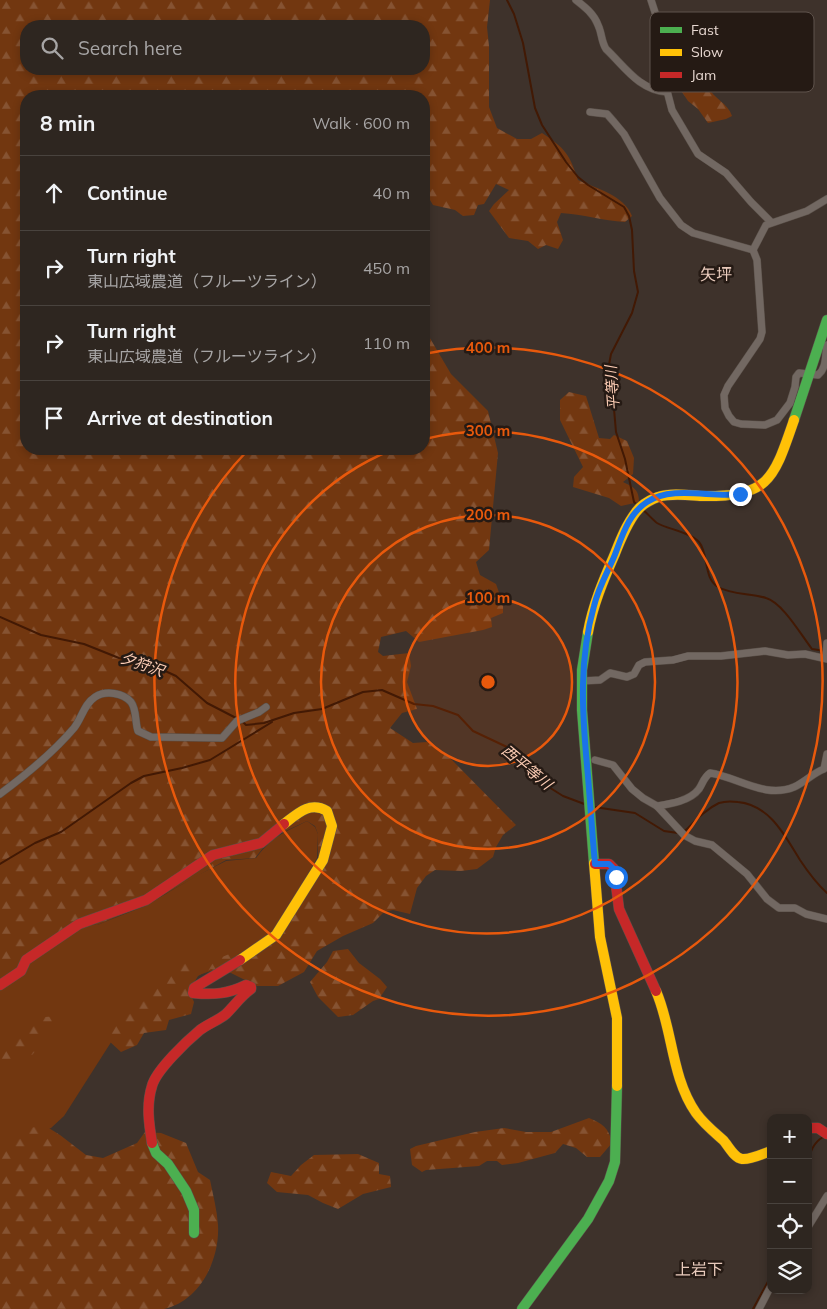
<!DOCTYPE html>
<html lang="en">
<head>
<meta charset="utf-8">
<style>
  :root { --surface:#2e2620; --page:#362e29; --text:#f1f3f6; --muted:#a7a5a5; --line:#49433e }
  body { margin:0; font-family:Mulish,"Noto Sans JP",sans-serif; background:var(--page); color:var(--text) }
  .controls { position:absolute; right:15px; bottom:15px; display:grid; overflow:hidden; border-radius:10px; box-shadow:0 2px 8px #0003 }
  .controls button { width:45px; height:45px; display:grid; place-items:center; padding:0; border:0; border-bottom:1px solid var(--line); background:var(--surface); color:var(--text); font:25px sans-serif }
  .stop { position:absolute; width:15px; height:15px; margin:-11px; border:4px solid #1a73e8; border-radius:50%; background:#fff }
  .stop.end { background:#1a73e8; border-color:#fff; box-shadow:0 1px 5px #0008 }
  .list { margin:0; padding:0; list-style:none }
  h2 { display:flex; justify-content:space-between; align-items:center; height:65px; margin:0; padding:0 20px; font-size:21px }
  h2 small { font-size:16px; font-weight:400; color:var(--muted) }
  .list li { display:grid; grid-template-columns:32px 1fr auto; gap:15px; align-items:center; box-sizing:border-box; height:75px; padding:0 20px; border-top:1px solid var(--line) }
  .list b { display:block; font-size:19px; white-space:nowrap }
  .list p { margin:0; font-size:16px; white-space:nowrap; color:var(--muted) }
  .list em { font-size:16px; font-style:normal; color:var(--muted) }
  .icon { flex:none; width:28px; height:28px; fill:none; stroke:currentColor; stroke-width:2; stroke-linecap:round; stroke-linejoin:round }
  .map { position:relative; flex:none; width:827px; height:1309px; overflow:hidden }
  .search { position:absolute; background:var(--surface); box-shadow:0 2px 8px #0003; left:20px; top:20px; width:410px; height:55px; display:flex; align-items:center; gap:12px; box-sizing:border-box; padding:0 18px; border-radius:20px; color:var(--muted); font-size:19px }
  .panel { position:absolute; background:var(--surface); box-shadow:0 2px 8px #0003; left:20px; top:90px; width:410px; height:365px; border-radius:20px }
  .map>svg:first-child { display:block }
  .green { fill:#723710 }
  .forest { fill:url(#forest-firs); fill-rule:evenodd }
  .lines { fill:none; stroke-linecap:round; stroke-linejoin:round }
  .stream { stroke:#421904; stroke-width:2 }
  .street-casing { stroke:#5a5049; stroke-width:8 }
  .fast-casing { stroke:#5a5049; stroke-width:11 }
  .slow-casing { stroke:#5a5049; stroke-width:11 }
  .jam-casing { stroke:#5a5049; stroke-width:11 }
  .street { stroke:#726862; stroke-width:7 }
  .fast { stroke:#4caf50; stroke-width:10 }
  .slow { stroke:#ffc107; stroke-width:10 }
  .jam { stroke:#c62828; stroke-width:10 }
  .route { stroke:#1a73e8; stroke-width:6 }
  .ring { fill:none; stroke:#e8590c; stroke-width:2.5 }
  .labels { text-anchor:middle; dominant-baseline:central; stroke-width:5; stroke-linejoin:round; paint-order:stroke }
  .water-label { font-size:15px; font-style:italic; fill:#fcccb4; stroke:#251a14 }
  .quarter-label { font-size:16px; fill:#e9cbbc; stroke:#251a14 }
  .key { fill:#251a14; stroke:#5f534c; stroke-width:1 }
  .key-label { font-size:14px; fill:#e7d7d0 }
  .centre { fill:#e8590c; stroke:#251a14; stroke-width:2.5 }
  .ring-label { font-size:15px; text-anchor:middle; font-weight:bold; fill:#e8590c; stroke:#251a14; stroke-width:5; stroke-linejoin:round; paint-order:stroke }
</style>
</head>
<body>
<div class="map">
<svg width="827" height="1309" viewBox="0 0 827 1309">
  <defs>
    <pattern id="forest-firs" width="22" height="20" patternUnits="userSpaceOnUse" patternTransform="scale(1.25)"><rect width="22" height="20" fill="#723710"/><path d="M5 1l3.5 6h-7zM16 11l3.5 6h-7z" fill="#865332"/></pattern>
  </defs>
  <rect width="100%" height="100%" fill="#3e322b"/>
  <path class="green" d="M307 821 315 827 318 834 317 858 274 934 226 966 150 991 115 1036 64 1116 51 1128 0 1148V988L28 961 82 924 97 925 145 906 198 875 226 861 256 858C274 835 282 834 307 821Z"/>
  <g class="forest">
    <path d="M0 0H490L487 27 489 46V107L497 128 517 139H531L542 133C565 148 570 155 578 180 597 189 624 195 632 216L625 222C603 221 583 214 561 213L557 222 563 240 558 249 546 245 538 249 528 241 509 238 489 211 494 204 509 190 496 184 484 204 478 205 474 215 463 216 455 210 433 205 424 190V96H26V449H424V328L451 374 488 411 498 453 489 550 476 562 480 575 496 584 503 604V613L491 618 492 627 483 630 419 642 406 631 381 637 378 652 383 656 409 653 411 666 407 682 417 709 402 713 390 728 413 743 427 742 451 759 516 825 503 835 496 847 493 857 477 869 461 871 435 870 426 876 417 888 410 914 393 910 384 912 373 923 343 936 317 951 304 972 278 986H257L231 973 211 969 198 976 189 991 194 1002 191 1014 169 1020 166 1030 144 1033 137 1045 121 1052 108 1040 110 1027 140 991 158 981 186 960 205 964 244 948 272 931 298 895 318 858V834L315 826 307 821 279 834 267 843 255 858 226 860 145 905 97 925 82 923 28 961 0 988ZM26 26H424V69H26Z"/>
    <path d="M662 20H667L698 81V87H708C714 99 728 103 732 116L726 119 708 123 698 109 688 101 682 92 676 77 677 64 662 26Z"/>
    <path d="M569 392 586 396 599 438 610 439 614 435 627 441 634 458 633 474 623 482C633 487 639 489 639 502L621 506 609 498 573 487 574 477 583 467 560 420V400Z"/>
    <polygon points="348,949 359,963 380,979 387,987 379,999 373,1001 353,1015 338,1017 318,997 310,982 327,962 333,951"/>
    <polygon points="29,1009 41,1010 45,1017 59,1016 60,1024 32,1055 18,1052 6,1063 0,1062 0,1040 4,1044 27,1026"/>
    <path d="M589 1118C602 1123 609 1128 612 1143L600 1157H587L576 1148 563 1144 555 1153 518 1163 502 1165 497 1161H487L479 1166 426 1170 422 1172 412 1165 410 1149 416 1146 475 1132 504 1128 526 1132H551Z"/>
    <path d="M44 1125 60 1135 86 1155 103 1158 137 1143 145 1132 161 1133 186 1143 198 1172 210 1180C213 1195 217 1210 218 1225 220 1260 200 1301 164 1309H0V1136L6 1134 13 1137 30 1128Z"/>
    <polygon points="358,1154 379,1163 379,1174 390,1176 391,1187 363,1194 338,1209 323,1203 308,1195 277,1192 267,1183 271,1172 291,1176 301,1165 314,1155"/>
  </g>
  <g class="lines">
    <g class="stream">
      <polyline points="507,0 514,14 523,43 535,108 542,125 566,162 578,177 588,185 624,207 629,216 632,230 634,271 638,292 632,313 611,354 608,370 609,385 614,409 616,432 625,459 634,502 637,505"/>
      <path d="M643 510C647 513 652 519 657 523 667 529 690 532 699 542 709 554 703 578 718 587 732 595 751 593 766 598 783 603 801 635 812 649L825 651"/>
      <polyline points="0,617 41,635 84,644 119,658 163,670 176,676 207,703 238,719"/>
      <polyline points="242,721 246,725 264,723 294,713 322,709 363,692 382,690 414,704 433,706 458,715 473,731 507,747 534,775 544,784 563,796 587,805"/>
      <polyline points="594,807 635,813 664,831 678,833"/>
      <path d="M682 832 686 830C696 820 706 809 719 803 725 801 731 801 738 802 770 805 785 836 800 860 808 872 817 884 827 893"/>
      <polyline points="0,864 35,843 61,832 131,783 144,776 182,768 210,760 272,722"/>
      <path d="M808 1163C810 1152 813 1143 823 1137"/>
      <polyline points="808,1164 811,1172 808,1196"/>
      <polyline points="753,1309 771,1276"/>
    </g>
    <defs>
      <g id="street">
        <path d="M576 0C585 7 594 14 598 25 602 33 601 41 606 49 625 67 639 90 667 92"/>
        <polyline points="651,0 664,40 666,87 672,110 698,154 726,173 751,202 771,222"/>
        <polyline points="590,112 607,114 614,122 624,134 660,198 681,225 693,233 753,250"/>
        <path d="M827 199 807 211 766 225 753 250 757 260 762 332 760 339 728 386 724 395 725 408 729 416 734 422 741 424 765 425 777 420 790 403 795 387 796 377 799 373 818 375C827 368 825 355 827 345"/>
        <polyline points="826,658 827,643"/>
        <polyline points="582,681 600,680 610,673 627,677 634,674 639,665 645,662 673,660 688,656 721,656 765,651 788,655 805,654 827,659"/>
        <polyline points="595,760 613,765 632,789 643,798 657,806 684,835 695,841 712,845 747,874 767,899 779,908 795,908 806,914 827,919"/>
        <path d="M0 794C27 774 52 754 74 728 82 718 84 704 95 697 106 690 123 693 131 702 137 710 135 723 138 731L151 737 222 738 237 721 259 712 266 707"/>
        <path d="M657 806C670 804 690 801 699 789 703 783 704 777 710 773 738 777 765 799 794 787 805 782 813 773 824 769L827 754"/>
        <polyline points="808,1227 827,1196"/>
        <polyline points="759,1309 771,1286"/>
      </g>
      <g id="fast">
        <polyline points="794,420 827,320"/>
        <polyline points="588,632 582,670 582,710 594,863"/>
        <polyline points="152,1143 156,1153 168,1164 186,1191 194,1210 194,1233"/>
        <polyline points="522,1309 588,1219 609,1181 615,1162 617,1086"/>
      </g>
      <g id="slow">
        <path d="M588 632C593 605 603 581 614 556 620 541 626 525 636 512 641 505 650 500 658 497 671 493 686 495 700 496 769 497 773 481 794 420"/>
        <polyline points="594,863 600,937 617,1018 617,1086"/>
        <path d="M240 960 276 935 323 860 332 826 327 811C310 801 298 813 284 824"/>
        <path d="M656 991C673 1030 671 1077 696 1113 704 1124 714 1132 723 1140 728 1145 734 1158 742 1159 750 1160 763 1154 771 1151"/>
      </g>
      <g id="jam">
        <polyline points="595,864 609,864 614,869 619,909 656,991"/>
        <polyline points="0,985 21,971 26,960 79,924 146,900 213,855 261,843 284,824"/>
        <polyline points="808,1128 818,1128 827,1134"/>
        <path d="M152 1143C149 1124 146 1105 152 1086 156 1070 188 1040 200 1030 208 1024 219 1020 226 1014 235 1005 241 996 251 989V987L246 985C228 994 213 995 193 993L194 988 240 960"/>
      </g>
    </defs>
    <use href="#street" class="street-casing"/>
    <use href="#fast" class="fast-casing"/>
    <use href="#slow" class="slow-casing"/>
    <use href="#jam" class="jam-casing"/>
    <use href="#street" class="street"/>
    <use href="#fast" class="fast"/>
    <use href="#slow" class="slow"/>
    <use href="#jam" class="jam"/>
  </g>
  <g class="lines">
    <path class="route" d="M616 877 614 869 609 864H595C592 831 590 798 587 765 582 711 579 659 594 606 598 589 607 573 614 557 622 537 628 514 647 502 673 485 711 498 740 494"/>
  </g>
  <circle cx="488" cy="682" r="84" fill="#e8590c" fill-opacity=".12"/>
  <g class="ring">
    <circle cx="488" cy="682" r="84"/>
    <circle cx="488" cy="682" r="167"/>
    <path d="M425 439A251 251 0 1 1 394 449"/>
    <path d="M424 354A334 334 0 1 1 248 450"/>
  </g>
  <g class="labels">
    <g class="water-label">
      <text transform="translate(612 388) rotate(-94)">平等川</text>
      <text transform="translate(142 664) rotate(19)">夕狩沢</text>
      <text transform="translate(527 767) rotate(40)">西平等川</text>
    </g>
    <g class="quarter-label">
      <text x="716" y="274">矢坪</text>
      <text x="699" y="1269">上岩下</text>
    </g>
  </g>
  <rect x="650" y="12" width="164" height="80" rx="8" class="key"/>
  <rect x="660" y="27" width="22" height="6" fill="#4caf50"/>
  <rect x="660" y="49" width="22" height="7" fill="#ffc107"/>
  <rect x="660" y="72" width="22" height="6" fill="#c62828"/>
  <g class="key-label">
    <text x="691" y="35">Fast</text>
    <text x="691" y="57">Slow</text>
    <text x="691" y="80">Jam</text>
  </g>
  <circle cx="488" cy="682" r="8" class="centre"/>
  <g class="ring-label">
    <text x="488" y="353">400 m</text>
    <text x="488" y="436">300 m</text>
    <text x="488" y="520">200 m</text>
    <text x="488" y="603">100 m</text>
  </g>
</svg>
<div class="controls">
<button>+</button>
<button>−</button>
<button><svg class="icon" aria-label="locate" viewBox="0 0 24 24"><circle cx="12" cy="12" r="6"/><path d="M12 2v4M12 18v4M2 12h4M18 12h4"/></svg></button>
<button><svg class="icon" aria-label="layers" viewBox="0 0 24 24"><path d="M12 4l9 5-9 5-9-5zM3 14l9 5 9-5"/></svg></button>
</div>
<div class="stop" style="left:616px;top:877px"></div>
<div class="stop end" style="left:740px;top:494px"></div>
<div class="search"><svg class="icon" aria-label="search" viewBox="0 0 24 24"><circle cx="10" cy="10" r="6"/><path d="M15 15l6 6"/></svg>Search here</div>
<section class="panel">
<h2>8 min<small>Walk · 600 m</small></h2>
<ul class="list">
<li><svg class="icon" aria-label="ahead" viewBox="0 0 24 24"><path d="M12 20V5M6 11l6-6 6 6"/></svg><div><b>Continue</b></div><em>40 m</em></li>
<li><svg class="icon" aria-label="right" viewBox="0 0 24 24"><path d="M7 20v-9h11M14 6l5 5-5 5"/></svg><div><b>Turn right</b><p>東山広域農道（フルーツライン）</p></div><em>450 m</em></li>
<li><svg class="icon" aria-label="right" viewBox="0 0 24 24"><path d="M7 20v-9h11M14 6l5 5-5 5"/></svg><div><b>Turn right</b><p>東山広域農道（フルーツライン）</p></div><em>110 m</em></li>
<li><svg class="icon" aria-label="arrive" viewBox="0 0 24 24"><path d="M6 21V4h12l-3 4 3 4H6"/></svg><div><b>Arrive at destination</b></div></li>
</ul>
</section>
</div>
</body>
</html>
